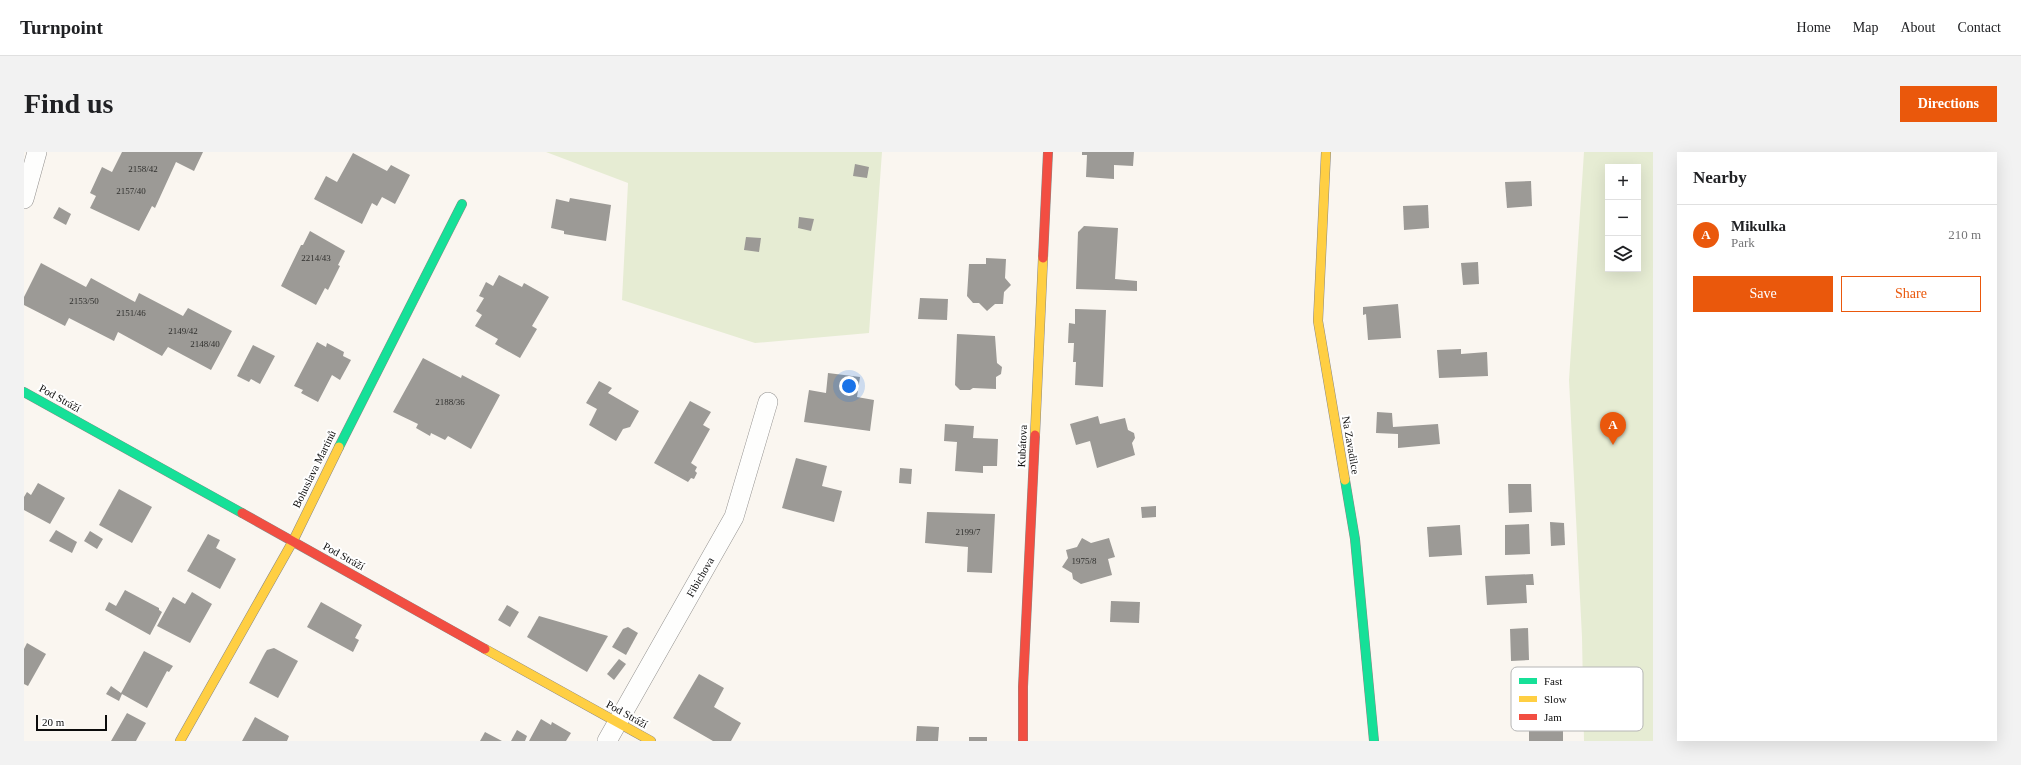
<!DOCTYPE html>
<html lang="en">
<head>
<meta charset="utf-8">
<style>
  :root { --surface:#fff; --page:#f2f2f2; --text:#202124; --muted:#757577; --line:#e0e0e0; --accent:#ea580c }
  body { margin:0; font-family:"Times New Roman",serif; background:var(--page); color:var(--text) }
  .controls { position:absolute; right:12px; top:12px; display:grid; overflow:hidden; border-radius:0px; box-shadow:0 4px 16px #0002 }
  .controls button { width:36px; height:36px; display:grid; place-items:center; padding:0; border:0; border-bottom:1px solid var(--line); background:var(--surface); color:var(--text); font:20px sans-serif }
  .scale { position:absolute; left:12px; bottom:10px; width:71px; box-sizing:border-box; padding-left:4px; border:2px solid #0c0c0c; border-top:0; font-size:11px; line-height:14px; white-space:nowrap; color:#0c0c0c; -webkit-text-stroke:3px #fff; paint-order:stroke }
  .you { position:absolute; left:825px; top:234px; width:14px; height:14px; margin:-10px; border:3px solid #fff; border-radius:50%; background:#1a73e8; box-shadow:0 0 0 6px #1a73e833 }
  .badge { display:grid; place-items:center; width:26px; height:26px; border-radius:50%; background:var(--accent); color:#fff; font-size:13px; font-weight:700 }
  .pin { position:absolute; translate:-50% -33px; filter:drop-shadow(0 1px 2px #0008) }
  .pin::after { content:''; position:absolute; top:21px; width:14px; height:12px; background:inherit; clip-path:polygon(0 0,100% 0,50% 100%) }
  .list { margin:0; padding:0; list-style:none }
  h2 { display:flex; justify-content:space-between; align-items:center; height:52px; margin:0; padding:0 16px; font-size:17px }
  h2 small { font-size:13px; font-weight:400; color:var(--muted) }
  .list li { display:grid; grid-template-columns:26px 1fr auto; gap:12px; align-items:center; box-sizing:border-box; height:60px; padding:0 16px; border-top:1px solid var(--line) }
  .list b { display:block; font-size:15px; white-space:nowrap }
  .list p { margin:0; font-size:13px; white-space:nowrap; color:var(--muted) }
  .list em { font-size:13px; font-style:normal; color:var(--muted) }
  .actions { display:flex; gap:8px; padding:12px 16px }
  .actions a { flex:1; padding:9px 0; border:1px solid var(--accent); border-radius:0px; text-align:center; font-size:14px; color:var(--accent) }
  .actions .main { background:var(--accent); color:#fff }
  .icon { flex:none; width:22px; height:22px; fill:none; stroke:currentColor; stroke-width:2; stroke-linecap:round; stroke-linejoin:round }
  .map { position:relative; flex:none; width:1629px; height:589px; overflow:hidden; border-radius:0px }
  header { display:flex; align-items:center; gap:24px; box-sizing:border-box; height:56px; padding:0 20px; background:var(--surface); border-bottom:1px solid var(--line) }
  header strong { font-size:19px }
  nav { display:flex; gap:22px; margin-inline-start:auto; font-size:14px }
  .intro { display:flex; align-items:center; justify-content:space-between; box-sizing:border-box; height:96px; padding:0 24px }
  h1 { margin:0; font-size:28px }
  .button { padding:10px 18px; border-radius:0px; background:var(--accent); color:#fff; font-size:14px; font-weight:700 }
  main { display:flex; gap:24px; padding:0 24px }
  aside { flex:1; background:var(--surface); border-radius:0px; box-shadow:0 4px 16px #0002 }
  .map>svg:first-child { display:block }
  .green { fill:#e6ecd3; fill-rule:evenodd }
  .building { fill:#9c9a96 }
  .lines { fill:none; stroke-linecap:round; stroke-linejoin:round }
  .street-casing { stroke:#93918f; stroke-width:20 }
  .fast-casing { stroke:#8a8885; stroke-width:10 }
  .slow-casing { stroke:#8a8885; stroke-width:10 }
  .jam-casing { stroke:#8a8885; stroke-width:10 }
  .street { stroke:#fefefd; stroke-width:19 }
  .fast { stroke:#16e098; stroke-width:9 }
  .slow { stroke:#ffcf43; stroke-width:9 }
  .jam { stroke:#f24e42; stroke-width:9 }
  .labels { text-anchor:middle; dominant-baseline:central; stroke-width:4; stroke-linejoin:round; paint-order:stroke }
  .number-label { font-size:9px; fill:#30302e }
  .street-label { font-size:11px; fill:#0c0c0c; stroke:#fff }
  .key { fill:#fff; stroke:#b6b6b6; stroke-width:1 }
  .key-label { font-size:11px; fill:#0c0c0c }
</style>
</head>
<body>
<header>
<strong>Turnpoint</strong>
<nav><a>Home</a><a>Map</a><a>About</a><a>Contact</a></nav>
</header>
<div class="intro"><h1>Find us</h1><a class="button">Directions</a></div>
<main>
<div class="map">
<svg width="1629" height="589" viewBox="0 0 1629 589">
  <rect width="100%" height="100%" fill="#faf6f0"/>
  <g class="green">
    <polygon points="522,0 858,0 845,181 731,191 598,148 604,31"/>
    <path d="M1560 0H1629V589H1560L1558 485 1545 228ZM1584 15H1614V117H1584Z"/>
  </g>
  <g class="building">
    <polygon points="98,0 179,0 170,19 152,10 131,56 128,54 115,79 66,56 72,44 66,41 78,15 88,20"/>
    <polygon points="1058,0 1110,0 1109,14 1090,13 1090,27 1062,25 1063,3 1058,3"/>
    <polygon points="329,1 363,19 367,13 386,23 371,52 358,45 353,54 348,51 338,72 290,47 302,24 313,30"/>
    <polygon points="831,12 845,15 843,26 829,24"/>
    <polygon points="1507,29 1508,54 1483,56 1481,30"/>
    <polygon points="546,46 587,53 582,89 540,82 540,79 527,76 532,47 545,50"/>
    <polygon points="1404,53 1405,76 1380,78 1379,54"/>
    <polygon points="35,55 47,62 42,73 29,66"/>
    <polygon points="775,65 790,67 787,79 774,76"/>
    <polygon points="1060,74 1094,76 1091,127 1113,129 1113,139 1052,137 1054,80"/>
    <polygon points="286,79 321,99 314,113 316,114 304,138 301,136 292,153 257,134 277,93 279,93"/>
    <polygon points="722,85 737,86 735,100 720,98"/>
    <polygon points="962,106 982,107 981,126 987,133 980,140 979,152 971,152 963,159 955,151 949,151 943,144 945,112 962,112"/>
    <polygon points="1454,110 1455,132 1439,133 1437,111"/>
    <polygon points="17,111 62,135 67,126 111,150 115,141 159,164 164,156 208,179 187,218 144,195 138,204 94,180 90,189 45,166 41,174 0,153 0,145"/>
    <polygon points="475,123 498,135 500,131 525,145 508,174 513,177 496,206 471,192 474,187 451,174 458,163 452,159 460,146 455,144 462,130 469,134"/>
    <polygon points="896,146 924,147 923,168 894,167"/>
    <polygon points="1374,152 1377,186 1344,188 1342,162 1339,163 1339,155"/>
    <polygon points="1051,157 1082,158 1079,235 1051,233 1052,210 1049,210 1050,191 1044,191 1045,171 1051,172"/>
    <polygon points="933,182 971,184 973,211 978,215 977,222 972,225 972,237 949,236 946,238 936,238 931,233"/>
    <polygon points="293,190 302,195 303,191 320,200 319,204 327,208 316,228 308,223 294,250 277,241 279,238 270,234"/>
    <polygon points="229,193 251,204 236,232 227,227 225,230 213,224"/>
    <polygon points="1437,197 1437,202 1463,200 1464,224 1415,226 1413,198"/>
    <polygon points="399,206 437,226 438,223 476,243 447,297 424,284 421,288 407,281 406,284 392,276 394,272 369,260"/>
    <polygon points="804,221 836,225 833,245 850,248 846,279 780,270 785,238 802,241"/>
    <polygon points="575,229 588,236 584,241 615,259 606,275 599,277 592,289 565,273 573,257 562,251"/>
    <polygon points="666,249 687,260 679,273 686,277 667,311 673,315 671,319 673,321 670,327 667,326 664,330 630,311"/>
    <polygon points="1353,260 1368,261 1369,275 1414,272 1416,292 1374,296 1374,282 1352,281"/>
    <polygon points="1074,264 1076,272 1101,266 1104,278 1110,281 1111,286 1108,291 1111,303 1073,316 1066,289 1052,293 1046,272"/>
    <polygon points="921,272 950,274 949,286 974,287 973,314 959,314 959,321 931,319 933,290 920,289"/>
    <polygon points="772,306 803,314 798,334 818,339 810,370 758,356"/>
    <polygon points="876,316 888,317 887,332 875,331"/>
    <polygon points="14,331 41,346 26,372 0,358 0,345 3,340 7,343"/>
    <polygon points="1484,332 1507,332 1508,360 1485,361"/>
    <polygon points="95,337 128,355 108,391 75,373"/>
    <polygon points="1132,354 1132,365 1118,366 1117,355"/>
    <polygon points="903,360 971,362 968,421 943,420 944,395 901,391"/>
    <polygon points="1526,370 1540,371 1541,393 1527,394"/>
    <polygon points="1505,372 1506,402 1481,403 1481,373"/>
    <polygon points="1436,373 1438,403 1405,405 1403,375"/>
    <polygon points="32,378 53,390 48,401 25,389"/>
    <polygon points="66,379 79,387 73,397 60,389"/>
    <polygon points="184,382 196,388 192,396 212,407 196,437 163,419"/>
    <polygon points="1058,386 1067,391 1085,386 1091,405 1084,407 1088,423 1057,432 1049,427 1048,421 1038,415 1044,406 1042,398 1053,395"/>
    <polygon points="1509,422 1510,433 1502,433 1503,451 1463,453 1461,424"/>
    <polygon points="101,438 135,456 135,458 138,460 126,483 81,458 85,450 92,454"/>
    <polygon points="168,440 188,452 166,491 133,474 149,445 161,452"/>
    <polygon points="1087,449 1116,450 1115,471 1086,470"/>
    <polygon points="297,450 338,473 331,486 335,488 329,500 283,475"/>
    <polygon points="483,453 495,460 486,475 474,468"/>
    <polygon points="515,464 584,484 563,520 503,485"/>
    <polygon points="604,475 614,481 602,503 588,495 599,477"/>
    <polygon points="1504,476 1505,508 1487,509 1486,477"/>
    <polygon points="3,491 22,502 4,534 0,532 0,497"/>
    <polygon points="250,496 274,509 254,546 225,531 241,501 243,498"/>
    <polygon points="120,499 149,514 145,520 143,519 123,556 98,542 95,549 82,542 87,534 97,541"/>
    <polygon points="595,507 602,512 590,528 583,522"/>
    <polygon points="675,522 700,536 690,555 717,571 707,589 689,589 649,566"/>
    <polygon points="1536,532 1550,532 1551,557 1539,557 1539,589 1505,589 1505,551 1536,550"/>
    <polygon points="103,561 122,571 113,587 112,589 87,589"/>
    <polygon points="231,565 265,584 263,589 218,589"/>
    <polygon points="517,567 527,573 528,570 547,581 542,589 505,589"/>
    <polygon points="893,574 915,575 914,589 892,589"/>
    <polygon points="493,578 503,584 501,589 487,589"/>
    <polygon points="461,580 478,589 456,589"/>
    <rect x="945" y="585" width="18" height="4"/>
  </g>
  <g class="lines">
    <defs>
      <g id="street">
        <polyline points="0,47 13,0"/>
        <polyline points="583,589 710,365 744,250"/>
      </g>
      <g id="fast">
        <polyline points="0,240 218,361"/>
        <polyline points="315,295 438,52"/>
        <polyline points="1321,328 1331,387 1350,589"/>
      </g>
      <g id="slow">
        <polyline points="1302,0 1294,169 1321,328"/>
        <polyline points="1011,283 1019,106"/>
        <polyline points="461,497 627,589"/>
        <polyline points="156,589 269,389 315,295"/>
      </g>
      <g id="jam">
        <polyline points="1019,106 1024,0"/>
        <polyline points="218,361 461,497"/>
        <polyline points="999,589 999,535 1011,283"/>
      </g>
    </defs>
    <use href="#street" class="street-casing"/>
    <use href="#fast" class="fast-casing"/>
    <use href="#slow" class="slow-casing"/>
    <use href="#jam" class="jam-casing"/>
    <use href="#street" class="street"/>
    <use href="#fast" class="fast"/>
    <use href="#slow" class="slow"/>
    <use href="#jam" class="jam"/>
  </g>
  <g class="labels">
    <g class="number-label">
      <text x="119" y="17">2158/42</text>
      <text x="107" y="39">2157/40</text>
      <text x="292" y="106">2214/43</text>
      <text x="60" y="149">2153/50</text>
      <text x="107" y="161">2151/46</text>
      <text x="159" y="179">2149/42</text>
      <text x="181" y="192">2148/40</text>
      <text x="426" y="250">2188/36</text>
      <text x="944" y="380">2199/7</text>
      <text x="1060" y="409">1975/8</text>
    </g>
    <g class="street-label">
      <text transform="translate(36 246) rotate(29)">Pod Stráží</text>
      <text transform="translate(1327 293) rotate(80)">Na Zavadilce</text>
      <text transform="translate(998 294) rotate(-87)">Kubátova</text>
      <text transform="translate(290 317) rotate(-64)">Bohuslava Martinů</text>
      <text transform="translate(320 404) rotate(29)">Pod Stráží</text>
      <text transform="translate(676 425) rotate(-60)">Fibichova</text>
      <text transform="translate(603 562) rotate(29)">Pod Stráží</text>
    </g>
  </g>
  <rect x="1487" y="515" width="132" height="64" rx="6" class="key"/>
  <rect x="1495" y="526" width="18" height="6" fill="#16e098"/>
  <rect x="1495" y="544" width="18" height="6" fill="#ffcf43"/>
  <rect x="1495" y="562" width="18" height="6" fill="#f24e42"/>
  <g class="key-label">
    <text x="1520" y="533">Fast</text>
    <text x="1520" y="551">Slow</text>
    <text x="1520" y="569">Jam</text>
  </g>
</svg>
<div class="controls">
<button>+</button>
<button>−</button>
<button><svg class="icon" aria-label="layers" viewBox="0 0 24 24"><path d="M12 4l9 5-9 5-9-5zM3 14l9 5 9-5"/></svg></button>
</div>
<div class="scale">20 m</div>
<div class="you"></div>
<div class="pin badge" style="left:1589px;top:293px">A</div>
</div>
<aside>
<h2>Nearby<small></small></h2>
<ul class="list">
<li><span class="badge">A</span><div><b>Mikulka</b><p>Park</p></div><em>210 m</em></li>
</ul>
<div class="actions"><a class="main">Save</a><a>Share</a></div>
</aside>
</main>
</body>
</html>
